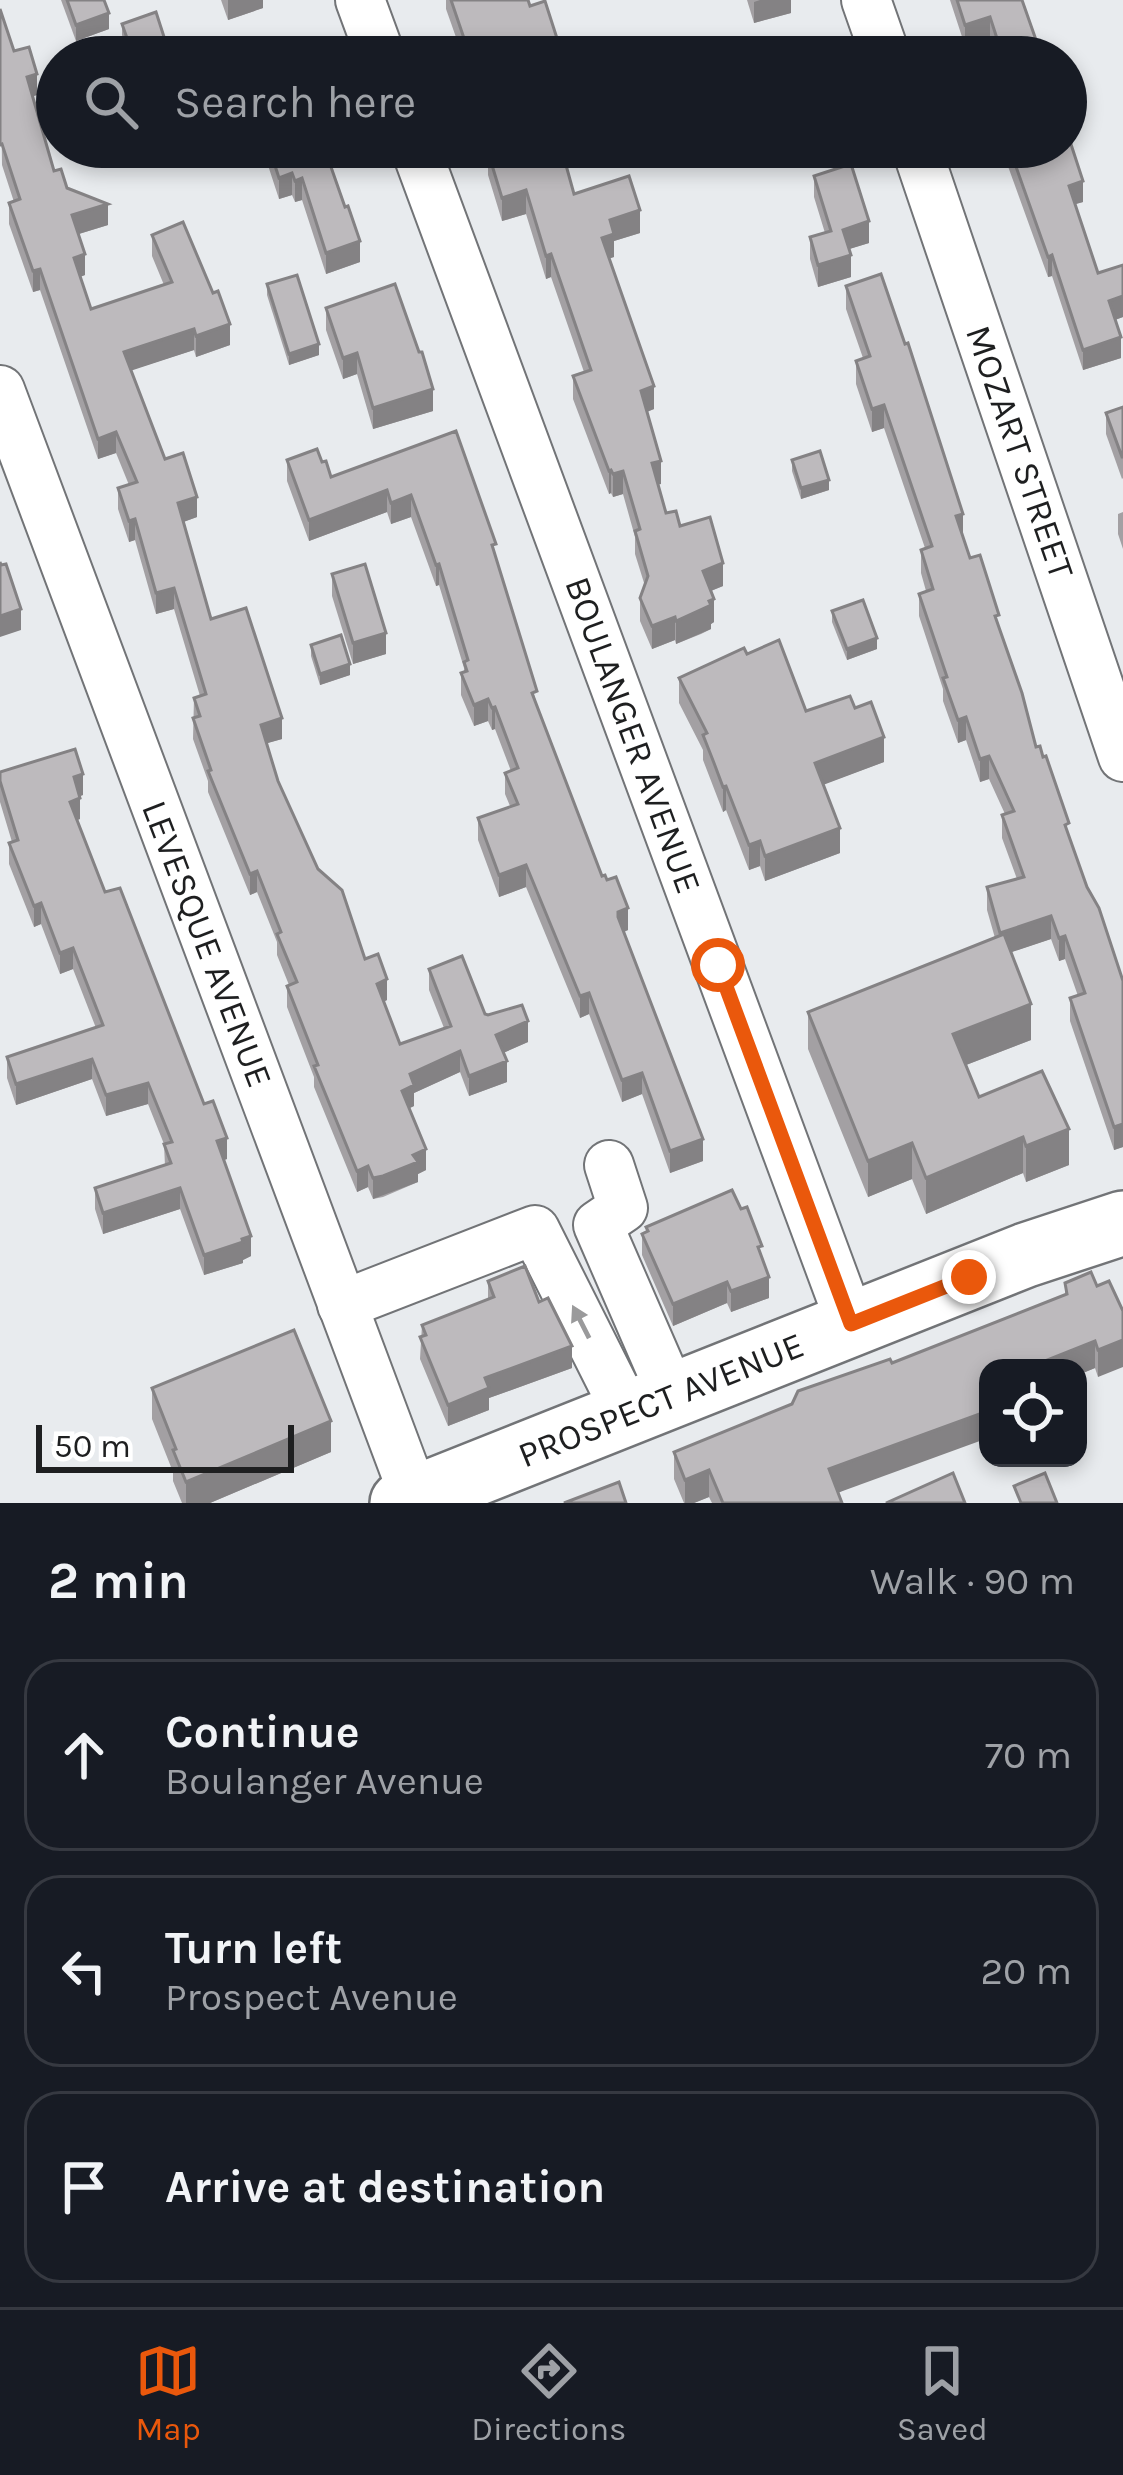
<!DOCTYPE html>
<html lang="en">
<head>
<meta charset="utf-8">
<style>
  :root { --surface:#171b24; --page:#20242c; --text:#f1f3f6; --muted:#9ea1a6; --line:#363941; --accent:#ea580c }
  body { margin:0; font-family:Karla,sans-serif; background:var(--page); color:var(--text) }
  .controls { position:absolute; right:36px; bottom:36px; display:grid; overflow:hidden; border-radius:24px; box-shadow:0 6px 18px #0003 }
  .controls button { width:108px; height:108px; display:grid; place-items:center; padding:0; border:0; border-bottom:3px solid var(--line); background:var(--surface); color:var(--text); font:60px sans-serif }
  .scale { position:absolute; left:36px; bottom:30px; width:258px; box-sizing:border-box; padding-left:12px; border:6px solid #1e1f20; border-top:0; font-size:33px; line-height:42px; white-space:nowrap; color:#1e1f20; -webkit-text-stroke:9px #fff; paint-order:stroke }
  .stop { position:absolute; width:36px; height:36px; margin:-27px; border:9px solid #ea580c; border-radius:50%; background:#fff }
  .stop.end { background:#ea580c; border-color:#fff; box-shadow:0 3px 12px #0008 }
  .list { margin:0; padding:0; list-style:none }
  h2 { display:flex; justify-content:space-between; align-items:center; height:156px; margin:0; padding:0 48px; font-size:51px }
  h2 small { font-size:39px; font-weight:400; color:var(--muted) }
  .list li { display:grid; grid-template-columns:78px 1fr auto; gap:36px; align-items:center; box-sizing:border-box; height:192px; margin:0 24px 24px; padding:0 24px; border:3px solid var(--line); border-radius:36px }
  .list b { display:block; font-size:45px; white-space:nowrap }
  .list p { margin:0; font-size:39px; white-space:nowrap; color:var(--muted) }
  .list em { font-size:39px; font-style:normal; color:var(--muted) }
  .icon { flex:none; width:66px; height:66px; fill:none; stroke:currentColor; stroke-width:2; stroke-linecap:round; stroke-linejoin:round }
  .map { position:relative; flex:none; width:1123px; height:1503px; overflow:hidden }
  .search { position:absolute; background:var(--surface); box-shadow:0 6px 18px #0003; left:36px; right:36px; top:36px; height:132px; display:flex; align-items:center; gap:30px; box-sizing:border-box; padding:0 42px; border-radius:66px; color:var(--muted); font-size:45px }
  .sheet { height:804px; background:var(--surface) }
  nav { display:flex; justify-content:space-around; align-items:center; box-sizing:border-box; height:168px; border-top:3px solid var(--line); background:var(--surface); font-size:33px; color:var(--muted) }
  nav a { display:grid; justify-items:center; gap:6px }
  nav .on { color:var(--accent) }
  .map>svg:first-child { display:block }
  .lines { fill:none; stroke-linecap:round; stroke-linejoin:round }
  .minor-casing { stroke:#727477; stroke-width:52 }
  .major-casing { stroke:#727477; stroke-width:68 }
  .minor { stroke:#fff; stroke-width:48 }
  .major { stroke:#fff; stroke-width:63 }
  .wall { fill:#a3a0a3 }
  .shaded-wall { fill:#848284 }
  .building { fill:#bdbabd; stroke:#848284; stroke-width:3 }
  .oneway { fill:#9a9a9b }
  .route { stroke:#ea580c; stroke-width:15 }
  .labels { text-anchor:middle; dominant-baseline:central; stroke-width:9; stroke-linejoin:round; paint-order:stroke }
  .street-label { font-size:36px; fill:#1e1f20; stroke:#fff }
</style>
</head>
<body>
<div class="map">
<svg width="1123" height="1503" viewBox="0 0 1123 1503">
  <rect width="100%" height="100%" fill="#e8ebee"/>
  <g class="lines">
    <defs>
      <g id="minor">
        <polyline points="360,0 381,57"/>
        <polyline points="866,0 886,57"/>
        <polyline points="415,147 851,1324"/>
        <polyline points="916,147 1123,757"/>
        <polyline points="0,390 415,1498"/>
        <polyline points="609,1165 623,1208 598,1225 672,1395"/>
        <polyline points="342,1305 535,1230 627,1413"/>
      </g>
      <polyline id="major" points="402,1503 1026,1255 1123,1223"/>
    </defs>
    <use href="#minor" class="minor-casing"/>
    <use href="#major" class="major-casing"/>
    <use href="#minor" class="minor"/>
    <use href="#major" class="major"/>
  </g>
  <g class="wall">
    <polygon points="61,0 104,0 109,29 76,41"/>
    <polygon points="221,0 263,0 263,8 228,20"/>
    <polygon points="446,0 528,0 563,57 463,57 446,9"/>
    <polygon points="747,0 791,0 791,13 754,23"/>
    <polygon points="950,0 1022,0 1042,57 996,57 990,38 965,46"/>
    <polygon points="0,9 14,51 37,95 33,96 54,171 67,188 108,225 79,234 85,275 80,277 91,309 164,285 152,256 152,235 230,345 196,357 194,350 131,370 165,459 197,517 183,522 211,619 282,739 267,743 278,781 318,869 387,1000 384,1002 400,1044 444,1028 429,990 429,969 485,1014 528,1042 503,1053 507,1082 469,1096 460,1072 414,1093 414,1106 409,1108 426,1170 418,1174 418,1182 383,1197 373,1199 368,1187 357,1192 314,1087 314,1077 287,1007 287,986 289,985 277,955 277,942 257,892 250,895 208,792 208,781 193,739 194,698 200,696 174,609 156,614 135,540 129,542 118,509 118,488 129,485 116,453 98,459 40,290 33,292 9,224 9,203 14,202 2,165"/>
    <polygon points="122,24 166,54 159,57 129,57 122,35"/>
    <polygon points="262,147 324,147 360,262 326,274 302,200 295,202 292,195 279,199"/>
    <polygon points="1001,147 1066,147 1083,202 1075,204 1098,273 1123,265 1123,317 1115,320 1121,358 1083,370 1052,276 1048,277"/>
    <polygon points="488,152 574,194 640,233 614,241 614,257 609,258 654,409 647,412 661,484 658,484 666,513 680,526 723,586 711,591 714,622 711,624 711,629 701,634 676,644 675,640 652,649 640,621 640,598 645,586 635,554 635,537 623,494 613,497 611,493 609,494 573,399 573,376 584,372 551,277 546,279 526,214 502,221 488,175"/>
    <polygon points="814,176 869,243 849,249 851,277 818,287 810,259 810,237 825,233 814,197"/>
    <polygon points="267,284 319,355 289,365 267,295"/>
    <polygon points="846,286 963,537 999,629 1036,747 1087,887 1123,981 1123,1147 1114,1150 1070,1021 1070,998 1078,996 1065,959 1059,961 1051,939 1011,952 1031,1040 966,1065 979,1097 1069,1165 1026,1182 1023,1173 926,1214 912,1179 868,1197 808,1049 808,1012 995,938 987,910 987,887 1017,879 1002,838 1002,815 1005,814 989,779 980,782 966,740 958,743 943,701 943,689 919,616 919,594 926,591 921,573 921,550 925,548 884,428 872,432 856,384 856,361 863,358 846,309"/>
    <polygon points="326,308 433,411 373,429 357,374 343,379 326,330"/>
    <polygon points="1123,407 1123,478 1122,479 1106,434 1106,413"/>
    <polygon points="456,431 496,557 537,705 602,876 628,930 624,932 703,1161 670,1173 642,1094 622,1102 589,1014 580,1018 526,887 499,897 478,840 478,818 510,806 505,794 505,773 511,771 495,729 492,730 488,721 474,726 461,695 461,673 464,672 464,668 439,585 436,586 411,517 391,524 387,512 309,541 287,481 287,460 322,462 331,477"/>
    <polygon points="792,460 829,490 801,499 792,471"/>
    <polygon points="1123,512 1123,549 1118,534 1118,514"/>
    <polygon points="332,574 386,654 353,664 332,596"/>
    <polygon points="832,611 877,649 847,660 832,622"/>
    <polygon points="311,645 350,675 320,685 311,656"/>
    <polygon points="747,654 806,711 855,708 884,762 824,784 840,853 765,881 760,866 749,870 726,810 723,812 703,760 703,750 679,703 679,678"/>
    <polygon points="0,781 83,795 80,796 80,819 77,820 105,892 204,1104 227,1159 224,1160 251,1256 243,1260 243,1263 204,1275 180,1209 103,1234 95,1209 95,1188 165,1166 164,1144 148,1104 106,1116 92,1079 16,1105 7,1078 7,1057 96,1028 73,969 60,974 41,924 34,927 9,864 9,843 12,842 0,802"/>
    <polygon points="646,1227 762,1258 769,1298 731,1312 727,1303 673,1326 642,1255 642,1234 646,1232"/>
    <polygon points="488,1281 539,1302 572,1368 489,1398 489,1410 448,1426 420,1359 422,1325 488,1299"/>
    <polygon points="1109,1281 1098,1377 1095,1368 1078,1375 1078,1368 838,1493 842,1503 712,1503 709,1497 694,1503 684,1503 674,1479 674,1452 1065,1295 1065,1283 1097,1286"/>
    <polygon points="152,1388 331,1452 210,1503 182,1503 173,1481 173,1472 152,1419"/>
  </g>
  <g class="shaded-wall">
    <polygon points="228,0 263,0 263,8 228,20"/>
    <polygon points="760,0 791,0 791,13 754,23 754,2"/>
    <polygon points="109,13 109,29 76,41 76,25"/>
    <polygon points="990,17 990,38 965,46 965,25"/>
    <polygon points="166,43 166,54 159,57 133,57 133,55"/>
    <polygon points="500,43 500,57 469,57 469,53"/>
    <polygon points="37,74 37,95 27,98 27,77"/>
    <polygon points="292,173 292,195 279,199 279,178"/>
    <polygon points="302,178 302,200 295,202 295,181"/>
    <polygon points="1083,181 1083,202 1069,206 1069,186"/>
    <polygon points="526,190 526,214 502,221 502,198"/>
    <polygon points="108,204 108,225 72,236 72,215"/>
    <polygon points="640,210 640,233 614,241 614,257 602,261 602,238 610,220"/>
    <polygon points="869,221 869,243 843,251 843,230"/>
    <polygon points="360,241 360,262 326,274 326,253"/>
    <polygon points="85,254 85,275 74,279 74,258"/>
    <polygon points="551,254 551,277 546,279 546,256"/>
    <polygon points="851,255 851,277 818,287 818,265"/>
    <polygon points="1052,255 1052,276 1048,277 1048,257"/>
    <polygon points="40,269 40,290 33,292 33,271"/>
    <polygon points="1123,296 1123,317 1109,322 1109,301"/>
    <polygon points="230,324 230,345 196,357 196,336"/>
    <polygon points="194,329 194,350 124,373 124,352"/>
    <polygon points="1121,337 1121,358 1083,370 1083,350"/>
    <polygon points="319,344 319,355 289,365 289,354"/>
    <polygon points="357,353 357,374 343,379 343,358"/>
    <polygon points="654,386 654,409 641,414 641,391"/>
    <polygon points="433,389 433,411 373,429 373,408"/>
    <polygon points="884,405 884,428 872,432 872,409"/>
    <polygon points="116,432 116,453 98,459 98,439"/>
    <polygon points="661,461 661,484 652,486 652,463"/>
    <polygon points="611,470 611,493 609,494 609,471"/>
    <polygon points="623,471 623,494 613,497 613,474"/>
    <polygon points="829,480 829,490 801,499 801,488"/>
    <polygon points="387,490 387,512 309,541 309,520"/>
    <polygon points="411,495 411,517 391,524 391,503"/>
    <polygon points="197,497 197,517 178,524 178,503"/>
    <polygon points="963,514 963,537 956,516"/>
    <polygon points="135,519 135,540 129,542 129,521"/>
    <polygon points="723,563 723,586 703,594 703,571"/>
    <polygon points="439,564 439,585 436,586 436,565"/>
    <polygon points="174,588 174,609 156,614 156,593"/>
    <polygon points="714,599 714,622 711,624 711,629 676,644 676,621"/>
    <polygon points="21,609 21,630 0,637 0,616"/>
    <polygon points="675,617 675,640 652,649 652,626"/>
    <polygon points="386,633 386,654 353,664 353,643"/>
    <polygon points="877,638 877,649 847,660 847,649"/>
    <polygon points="350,664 350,675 320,685 320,674"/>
    <polygon points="488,699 488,721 474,726 474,705"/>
    <polygon points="495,707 495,729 492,730 492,708"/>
    <polygon points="966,717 966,740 958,743 958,720"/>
    <polygon points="282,718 282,739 261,745 261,725"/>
    <polygon points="884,737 884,762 815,788 815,763"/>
    <polygon points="989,756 989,779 980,782 980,759"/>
    <polygon points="83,774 83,795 74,798 74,777"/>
    <polygon points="726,786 726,810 723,812 723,787"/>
    <polygon points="80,798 80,819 70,822 70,802"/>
    <polygon points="840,828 840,853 765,881 765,856"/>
    <polygon points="760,841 760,866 749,870 749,845"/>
    <polygon points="526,865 526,887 499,897 499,875"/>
    <polygon points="257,871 257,892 250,895 250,874"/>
    <polygon points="41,903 41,924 34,927 34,906"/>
    <polygon points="628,908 628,930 618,934 618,912"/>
    <polygon points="1051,916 1051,939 1000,956 1000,933"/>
    <polygon points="1065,936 1065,959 1059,961 1059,938"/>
    <polygon points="73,948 73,969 60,974 60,953"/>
    <polygon points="387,979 387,1000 377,1004 377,984"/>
    <polygon points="589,993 589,1014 580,1018 580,996"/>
    <polygon points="1031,1004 1031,1040 953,1070 953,1034"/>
    <polygon points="528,1021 528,1042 496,1056 496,1035"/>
    <polygon points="460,1051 460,1072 414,1093 414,1106 402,1112 402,1091 410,1074"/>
    <polygon points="92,1059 92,1079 16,1105 16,1084"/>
    <polygon points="507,1061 507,1082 469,1096 469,1076"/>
    <polygon points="642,1073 642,1094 622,1102 622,1080"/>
    <polygon points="148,1083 148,1104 106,1116 106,1095"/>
    <polygon points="1123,1124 1123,1147 1114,1150 1114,1127"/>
    <polygon points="1069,1129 1069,1165 1026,1182 1026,1146"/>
    <polygon points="1023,1137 1023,1173 926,1214 926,1178"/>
    <polygon points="227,1138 227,1159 217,1162 217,1141"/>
    <polygon points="703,1139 703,1161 670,1173 670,1151"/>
    <polygon points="912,1143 912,1179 868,1197 868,1161"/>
    <polygon points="426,1149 426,1170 418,1174 418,1182 373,1199 373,1178"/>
    <polygon points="368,1166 368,1187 357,1192 357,1171"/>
    <polygon points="180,1188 180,1209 103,1234 103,1213"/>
    <polygon points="251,1236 251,1256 243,1260 243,1263 204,1275 204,1255"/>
    <polygon points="769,1277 769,1298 731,1312 731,1291"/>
    <polygon points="727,1282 727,1303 673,1326 673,1304"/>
    <polygon points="1123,1340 1123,1367 1098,1377 1098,1350"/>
    <polygon points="1095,1341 1095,1368 1078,1375 1078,1368 1047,1368 1047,1360"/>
    <polygon points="572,1346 572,1368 489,1398 489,1410 448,1426 448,1405 485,1378"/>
    <polygon points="988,1399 988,1438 829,1496 829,1469"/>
    <polygon points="331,1421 331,1452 210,1503 186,1503 186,1482"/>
    <polygon points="709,1470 709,1497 694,1503 685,1503 685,1480"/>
  </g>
  <g class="building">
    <polygon points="67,0 104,0 109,13 76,25"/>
    <polygon points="451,0 528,0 530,6 545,1 563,57 505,57 500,43 469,53"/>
    <polygon points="957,0 1022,0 1042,57 1003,57 990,17 965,25"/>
    <polygon points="0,9 14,51 29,47 37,74 27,77 54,171 61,169 67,188 108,204 72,215 85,254 74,258 91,309 172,282 152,235 183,222 213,293 218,291 230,324 196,336 194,329 124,352 165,459 183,453 197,497 178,503 211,619 246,608 282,718 261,725 278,781 318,869 342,890 365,959 378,954 387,979 377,984 400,1044 451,1026 429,969 462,956 485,1014 488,1015 522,1005 528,1021 496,1035 507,1061 469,1076 460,1051 410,1074 414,1085 402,1091 426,1149 413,1155 418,1162 383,1176 373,1178 368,1166 357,1171 314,1066 318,1065 287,986 297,982 277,934 281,932 257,871 250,874 208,771 211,770 193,718 200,716 194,698 206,694 174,588 156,593 135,519 129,521 118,488 137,482 116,432 98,439 40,269 33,271 9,203 20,199 2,144 0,145"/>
    <polygon points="156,12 166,43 133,55 122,24"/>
    <polygon points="855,38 861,57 789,57"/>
    <polygon points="1066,129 1083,181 1069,186 1098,273 1123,265 1123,296 1109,301 1121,337 1083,350 1056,268 1052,255 1048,257 1009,147 1066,147"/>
    <polygon points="269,147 324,147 345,207 348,206 360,241 326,253 302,178 295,181 292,173 279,178"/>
    <polygon points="504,147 561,147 574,194 629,176 640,210 610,220 614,234 602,238 654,386 641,391 661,461 652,463 666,513 676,511 680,526 710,517 723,563 703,571 714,599 709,601 711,605 676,621 675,617 652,626 640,598 648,576 635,531 640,529 623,471 613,474 611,470 609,471 573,376 591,370 551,254 546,256 526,190 502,198 488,152"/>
    <polygon points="851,164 869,221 843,230 851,255 818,265 810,237 831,231 814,176"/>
    <polygon points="881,274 905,344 908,343 963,514 956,516 970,558 980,555 999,615 995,616 1022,693 1036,747 1040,746 1043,757 1046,756 1069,823 1065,825 1087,887 1099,908 1123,981 1123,1124 1114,1127 1070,998 1085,993 1065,936 1059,938 1051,916 1000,933 987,887 1024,877 1002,815 1014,811 989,756 980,759 966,717 958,720 943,678 947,677 919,594 933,589 921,550 932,546 884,405 872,409 856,361 870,356 846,286"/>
    <polygon points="297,275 319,344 289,354 267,284"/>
    <polygon points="395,284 419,352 422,352 433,389 373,408 357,353 343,358 326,308"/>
    <polygon points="1123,407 1123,457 1122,457 1106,413"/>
    <polygon points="456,431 496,544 492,545 537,691 532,693 602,876 605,875 607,880 616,877 628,908 618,912 618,917 703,1139 670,1151 642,1073 622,1080 589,993 580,996 526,865 499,875 478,818 518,804 505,773 518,768 495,707 492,708 488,699 474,705 461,673 467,671 464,662 468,660 439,564 436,565 411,495 391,503 387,490 309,520 287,460 317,449 322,462 326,461 331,477"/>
    <polygon points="820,451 829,480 801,488 792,460"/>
    <polygon points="0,562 1,565 6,564 21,609 0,616"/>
    <polygon points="365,564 386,633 353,643 332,574"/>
    <polygon points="863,600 877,638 847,649 832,611"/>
    <polygon points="341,635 350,664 320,674 311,645"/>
    <polygon points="779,640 806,711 850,696 855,708 871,702 884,737 815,763 840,828 765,856 760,841 749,845 726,786 723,787 714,763 703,735 707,733 679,678 744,648 747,654"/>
    <polygon points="75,749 83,774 74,777 80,798 70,802 105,892 120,888 204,1104 213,1101 227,1138 217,1141 251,1236 242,1239 243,1242 204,1255 180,1188 103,1213 95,1188 171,1163 164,1144 172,1142 148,1083 106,1095 92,1059 16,1084 7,1057 103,1025 73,948 60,953 41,903 34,906 9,843 18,840 0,781 0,772"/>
    <polygon points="1004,934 1031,1004 953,1034 979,1097 1042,1071 1069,1129 1026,1146 1023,1137 926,1178 912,1143 868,1161 808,1012"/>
    <polygon points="732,1190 741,1209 747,1207 762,1246 758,1247 769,1277 731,1291 727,1282 673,1304 642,1234 648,1231 646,1227"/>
    <polygon points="525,1266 539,1302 548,1298 572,1346 485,1378 489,1388 448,1405 420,1337 426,1335 422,1325 494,1297 488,1281"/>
    <polygon points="1091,1272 1097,1286 1109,1281 1123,1311 1123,1340 1098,1350 1095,1341 1047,1360 1050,1368 988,1368 988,1411 829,1469 842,1503 723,1503 709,1470 685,1480 674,1452 792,1404 798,1391 890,1359 892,1363 1067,1294 1065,1283"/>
    <polygon points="294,1330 331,1421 186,1482 173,1450 176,1449 152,1388"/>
    <polygon points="953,1473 965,1503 886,1503"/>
    <polygon points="1045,1473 1057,1503 1021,1503 1014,1486"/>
    <polygon points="619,1482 626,1503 564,1503"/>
  </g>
  <defs><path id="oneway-solid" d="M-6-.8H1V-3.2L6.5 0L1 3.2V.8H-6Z" transform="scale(3)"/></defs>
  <use class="oneway" href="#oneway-solid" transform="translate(581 1322) rotate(-117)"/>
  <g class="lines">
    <polyline class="route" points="718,965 851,1324 969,1277"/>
  </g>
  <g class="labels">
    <g class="street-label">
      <text transform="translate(1020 452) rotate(71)">MOZART STREET</text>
      <text transform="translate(633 735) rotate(70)">BOULANGER AVENUE</text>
      <text transform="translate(207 944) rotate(69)">LEVESQUE AVENUE</text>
      <text transform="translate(661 1400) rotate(-22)">PROSPECT AVENUE</text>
    </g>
  </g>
</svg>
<div class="controls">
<button><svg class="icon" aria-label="locate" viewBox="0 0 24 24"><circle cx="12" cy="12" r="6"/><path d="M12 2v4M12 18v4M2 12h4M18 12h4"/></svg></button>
</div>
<div class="scale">50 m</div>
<div class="stop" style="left:718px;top:965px"></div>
<div class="stop end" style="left:969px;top:1277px"></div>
<div class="search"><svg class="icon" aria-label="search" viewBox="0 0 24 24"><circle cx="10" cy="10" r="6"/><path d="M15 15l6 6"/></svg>Search here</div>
</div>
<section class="sheet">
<h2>2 min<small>Walk · 90 m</small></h2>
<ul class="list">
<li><svg class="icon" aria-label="ahead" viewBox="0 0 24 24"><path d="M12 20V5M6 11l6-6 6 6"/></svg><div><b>Continue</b><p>Boulanger Avenue</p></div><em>70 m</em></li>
<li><svg class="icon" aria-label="left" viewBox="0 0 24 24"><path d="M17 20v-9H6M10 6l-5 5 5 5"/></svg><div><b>Turn left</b><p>Prospect Avenue</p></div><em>20 m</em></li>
<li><svg class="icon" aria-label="arrive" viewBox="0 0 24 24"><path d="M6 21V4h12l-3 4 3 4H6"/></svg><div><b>Arrive at destination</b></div></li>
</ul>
</section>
<nav>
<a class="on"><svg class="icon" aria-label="map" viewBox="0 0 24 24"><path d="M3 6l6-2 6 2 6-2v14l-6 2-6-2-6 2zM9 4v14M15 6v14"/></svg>Map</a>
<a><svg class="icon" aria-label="directions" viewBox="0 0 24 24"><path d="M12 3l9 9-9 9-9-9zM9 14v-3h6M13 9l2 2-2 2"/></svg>Directions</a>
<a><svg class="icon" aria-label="saved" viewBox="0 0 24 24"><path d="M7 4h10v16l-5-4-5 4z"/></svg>Saved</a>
</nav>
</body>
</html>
